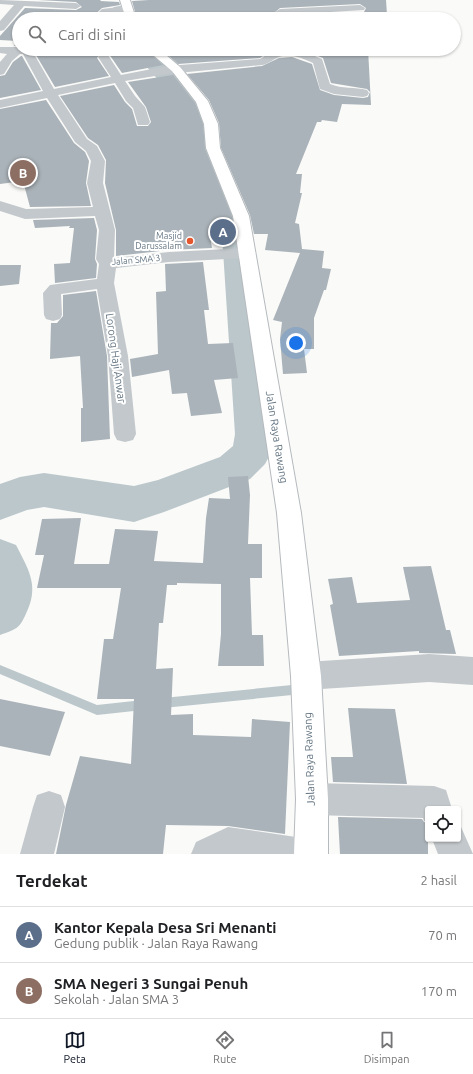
<!DOCTYPE html>
<html lang="id">
<head>
<meta charset="utf-8">
<style>
  :root { --surface:#fff; --page:#f6f6f6; --text:#202124; --muted:#757577; --line:#e0e0e0; --accent:#111827 }
  body { margin:0; font-family:Ubuntu,sans-serif; background:var(--page); color:var(--text) }
  .controls { position:absolute; right:12px; bottom:12px; display:grid; overflow:hidden; border-radius:4px; box-shadow:0 1px 3px #0004 }
  .controls button { width:36px; height:36px; display:grid; place-items:center; padding:0; border:0; border-bottom:1px solid var(--line); background:var(--surface); color:var(--text); font:20px sans-serif }
  .you { position:absolute; left:296px; top:343px; width:14px; height:14px; margin:-10px; border:3px solid #fff; border-radius:50%; background:#1a73e8; box-shadow:0 0 0 6px #1a73e833 }
  .badge { display:grid; place-items:center; width:26px; height:26px; border-radius:50%; background:var(--accent); color:#fff; font-size:13px; font-weight:700 }
  .pin { position:absolute; translate:-50% -50%; border:2px solid #fff; box-shadow:0 1px 4px #0006 }
  .list { margin:0; padding:0; list-style:none }
  h2 { display:flex; justify-content:space-between; align-items:center; height:52px; margin:0; padding:0 16px; font-size:17px }
  h2 small { font-size:13px; font-weight:400; color:var(--muted) }
  .list li { display:grid; grid-template-columns:26px 1fr auto; gap:12px; align-items:center; box-sizing:border-box; height:56px; padding:0 16px; border-top:1px solid var(--line) }
  .list b { display:block; font-size:15px; white-space:nowrap }
  .list p { margin:0; font-size:13px; white-space:nowrap; color:var(--muted) }
  .list em { font-size:13px; font-style:normal; color:var(--muted) }
  .icon { flex:none; width:22px; height:22px; fill:none; stroke:currentColor; stroke-width:2; stroke-linecap:round; stroke-linejoin:round }
  .map { position:relative; flex:none; width:473px; height:854px; overflow:hidden }
  .search { position:absolute; background:var(--surface); box-shadow:0 1px 3px #0004; left:12px; right:12px; top:12px; height:44px; display:flex; align-items:center; gap:10px; box-sizing:border-box; padding:0 14px; border-radius:22px; color:var(--muted); font-size:15px }
  .sheet { height:164px; background:var(--surface) }
  nav { display:flex; justify-content:space-around; align-items:center; box-sizing:border-box; height:56px; border-top:1px solid var(--line); background:var(--surface); font-size:11px; color:var(--muted) }
  nav a { display:grid; justify-items:center; gap:2px }
  nav .on { color:var(--accent) }
  .map>svg:first-child { display:block }
  .lines { fill:none; stroke-linecap:round; stroke-linejoin:round }
  .stream { fill:#bbc7cb; fill-rule:evenodd }
  .river { fill:#bbc7cb; fill-rule:evenodd }
  .building { fill:#aab3b9; fill-rule:evenodd }
  .major-casing { stroke:#b5babe; stroke-width:2 }
  .minor { fill:#c3c8cc; fill-rule:evenodd }
  .major { fill:#fff; fill-rule:evenodd }
  .poi-dot { fill:#e4572e; stroke:#fff; stroke-width:1.5 }
  .labels { text-anchor:middle; dominant-baseline:central; stroke-width:4; stroke-linejoin:round; paint-order:stroke }
  .far-poi-label { font-size:9px; fill:#657683; stroke:#fff; text-anchor:end }
  .far-street-label { font-size:9px; fill:#657683; stroke:#fff }
  .street-label { font-size:11px; fill:#657683; stroke:#fff }
</style>
</head>
<body>
<div class="map">
<svg width="473" height="854" viewBox="0 0 473 854">
  <rect width="100%" height="100%" fill="#fafaf8"/>
  <g class="lines">
    <g class="stream">
      <polygon points="0,665 97,705 143,700 146,702 148,705 146,708 143,710 97,715 0,674"/>
      <polygon points="292,685 295,687 297,690 295,693 292,695 163,708 160,706 158,703 160,700 163,698"/>
    </g>
    <g class="river">
      <polygon points="120,6 126,7 131,19 113,19 111,11 114,7"/>
      <polygon points="131,49 152,49 194,92 197,97 220,157 249,220 275,434 271,453 265,464 250,479 164,512 134,522 44,507 27,510 0,520 0,484 20,477 44,473 134,486 158,480 220,457 233,446 235,434 221,220 194,157 175,99"/>
      <path d="M0 539 16 545C27 567 39 584 28 609 20 628 19 628 0 635Z"/>
    </g>
  </g>
  <g class="building">
    <polygon points="38,0 101,0 100,1 119,2 120,5 102,8 90,19 19,19 19,46 14,46 18,41 0,40 0,36 25,8 76,10 82,7 76,2"/>
    <path d="M149 0H386L387 15 277 19H224L220 13 215 12 209 16 210 19H137L132 1ZM360 4 366 8 364 12 280 16 274 13 280 8Z"/>
    <polygon points="62,49 145,49 163,65 122,73 109,54 100,54 97,58 109,76 55,87 36,55 55,53"/>
    <polygon points="161,49 273,49 260,58 178,64"/>
    <polygon points="300,49 368,49 371,105 342,104 337,122 322,120 321,122 317,122 296,174 302,174 300,193 302,193 295,223 299,224 302,249 324,251 322,268 331,269 326,290 324,290 314,318 314,349 304,349 307,373 283,374 280,339 282,322 273,320 300,253 265,250 268,234 254,234 250,215 221,148 219,123 209,100 187,74 262,66 279,58 292,57 312,64 320,90 334,95 363,98 368,97 370,92 367,89 331,83 323,58"/>
    <polygon points="21,56 22,56 41,90 0,98 0,76 5,75 13,62"/>
    <polygon points="173,75 195,103 203,124 205,149 232,216 234,235 210,236 212,248 169,250 116,256 116,230 105,183 106,160 98,145 88,138 60,96 114,85 125,102 132,109 137,126 148,126 151,122 146,107 128,82"/>
    <polygon points="46,100 74,143 85,152 89,161 86,183 91,206 30,207 23,181 0,184 0,109"/>
    <polygon points="94,218 97,230 95,259 97,264 96,278 55,283 54,264 70,263 74,228 69,228 70,226 35,228 33,220"/>
    <polygon points="203,262 209,310 204,310 208,344 233,343 238,378 214,380 222,413 191,416 187,393 172,394 169,370 132,377 130,359 158,354 156,292 166,291 165,264"/>
    <polygon points="0,265 21,265 19,284 0,286"/>
    <polygon points="96,291 107,356 110,439 81,442 81,408 83,408 80,356 50,359 51,323 57,323 63,316 63,295"/>
    <polygon points="248,476 250,495 248,544 262,544 262,578 250,578 252,635 263,635 264,666 218,666 221,634 221,584 177,583 177,585 167,585 163,623 159,623 156,669 173,668 171,715 193,714 193,735 251,737 252,719 290,722 285,834 228,826 166,825 163,854 56,854 66,805 80,756 131,764 134,699 97,699 104,639 113,639 121,588 37,588 44,555 35,555 42,519 81,518 74,564 109,564 115,529 158,531 154,561 203,563 206,518 209,498 230,499 228,477"/>
    <polygon points="431,566 446,630 450,630 456,654 419,653 419,651 339,656 330,605 333,604 328,579 352,577 357,603 410,600 403,567"/>
    <polygon points="0,699 65,712 50,756 0,746"/>
    <polygon points="348,708 395,709 407,784 333,782 331,757 353,757"/>
    <polygon points="338,817 422,819 424,822 428,823 428,854 340,854"/>
  </g>
  <g class="lines">
    <defs>
      <g id="major">
        <polygon points="120,0 130,0 136,19 126,19"/>
        <polygon points="146,49 159,49 180,67 208,101 218,124 220,148 249,216 301,513 321,676 328,799 328,854 294,854 296,799 291,676 277,513 233,216 206,148 204,124 196,102 172,71"/>
      </g>
    </defs>
    <use href="#major" class="major-casing"/>
    <g class="minor">
      <polygon points="0,0 76,3 81,6 76,9 24,6 4,30 0,31 0,21 14,5 0,4"/>
      <polygon points="360,5 365,8 364,10 280,15 275,12 280,9"/>
      <polygon points="127,6 132,9 131,11 109,14 103,19 92,19 102,9"/>
      <polygon points="215,13 219,14 223,19 212,19 210,16"/>
      <path d="M0 47H19V49H61L55 52 34 54 54 89 111 77 98 57 100 55H108L121 75 167 66 260 59C264 57 267 53 270 52 287 43 306 52 322 59L330 84C342 89 355 87 367 90L369 93 367 96 363 97 334 94 320 89 313 63C301 58 292 53 279 57 273 59 269 64 262 65L167 74 125 81 135 96 145 107 150 122 148 125H138L133 108 126 101 115 83 58 95 87 139 97 146 105 161 103 183 115 230 114 258 169 252 247 248 253 249 256 253 253 257 247 258 169 262 116 268 114 283 128 356 136 434 133 440 125 442 117 440 114 434 108 356 97 289 61 294 62 315 60 319 53 321 46 319 44 315 43 293 50 285 97 279 99 264 96 259 99 230 95 216 25 219 0 211V201L26 209 93 207 87 183 91 161 86 151 75 142 47 98 0 108V100L43 91 23 54H20L12 61 4 74 0 75V62L7 54 0 53Z"/>
      <polygon points="429,654 473,657 473,685 429,682 306,690 296,686 291,676 296,666 306,662"/>
      <polygon points="312,783 434,786 446,790 452,809 428,809 428,822 424,821 423,818 312,815 300,811 296,799 300,787"/>
      <polygon points="49,791 61,795 65,807 54,854 20,854 33,807 37,795"/>
      <polygon points="458,826 461,827 473,854 438,854 432,839 458,839"/>
      <polygon points="228,827 296,837 308,842 313,854 191,854 196,842"/>
    </g>
    <use href="#major" class="major"/>
  </g>
  <circle class="poi-dot" cx="190" cy="241" r="4"/>
  <g class="labels">
    <g class="far-poi-label">
      <text x="182" y="236">Masjid<tspan x="182" dy="10">Darussalam</tspan></text>
    </g>
    <g class="far-street-label">
      <text transform="translate(136 260) rotate(-5)">Jalan SMA 3</text>
    </g>
    <g class="street-label">
      <text transform="translate(116 358) rotate(82)">Lorong Haji Anwar</text>
      <text transform="translate(277 437) rotate(81)">Jalan Raya Rawang</text>
      <text transform="translate(309 759) rotate(-92)">Jalan Raya Rawang</text>
    </g>
  </g>
</svg>
<div class="controls">
<button><svg class="icon" aria-label="locate" viewBox="0 0 24 24"><circle cx="12" cy="12" r="6"/><path d="M12 2v4M12 18v4M2 12h4M18 12h4"/></svg></button>
</div>
<div class="you"></div>
<div class="pin badge" style="left:223px;top:232px;background:#5c6f8a">A</div>
<div class="pin badge" style="left:23px;top:173px;background:#8d6e63">B</div>
<div class="search"><svg class="icon" aria-label="search" viewBox="0 0 24 24"><circle cx="10" cy="10" r="6"/><path d="M15 15l6 6"/></svg>Cari di sini</div>
</div>
<section class="sheet">
<h2>Terdekat<small>2 hasil</small></h2>
<ul class="list">
<li><span class="badge" style="background:#5c6f8a">A</span><div><b>Kantor Kepala Desa Sri Menanti</b><p>Gedung publik · Jalan Raya Rawang</p></div><em>70 m</em></li>
<li><span class="badge" style="background:#8d6e63">B</span><div><b>SMA Negeri 3 Sungai Penuh</b><p>Sekolah · Jalan SMA 3</p></div><em>170 m</em></li>
</ul>
</section>
<nav>
<a class="on"><svg class="icon" aria-label="map" viewBox="0 0 24 24"><path d="M3 6l6-2 6 2 6-2v14l-6 2-6-2-6 2zM9 4v14M15 6v14"/></svg>Peta</a>
<a><svg class="icon" aria-label="directions" viewBox="0 0 24 24"><path d="M12 3l9 9-9 9-9-9zM9 14v-3h6M13 9l2 2-2 2"/></svg>Rute</a>
<a><svg class="icon" aria-label="saved" viewBox="0 0 24 24"><path d="M7 4h10v16l-5-4-5 4z"/></svg>Disimpan</a>
</nav>
</body>
</html>
